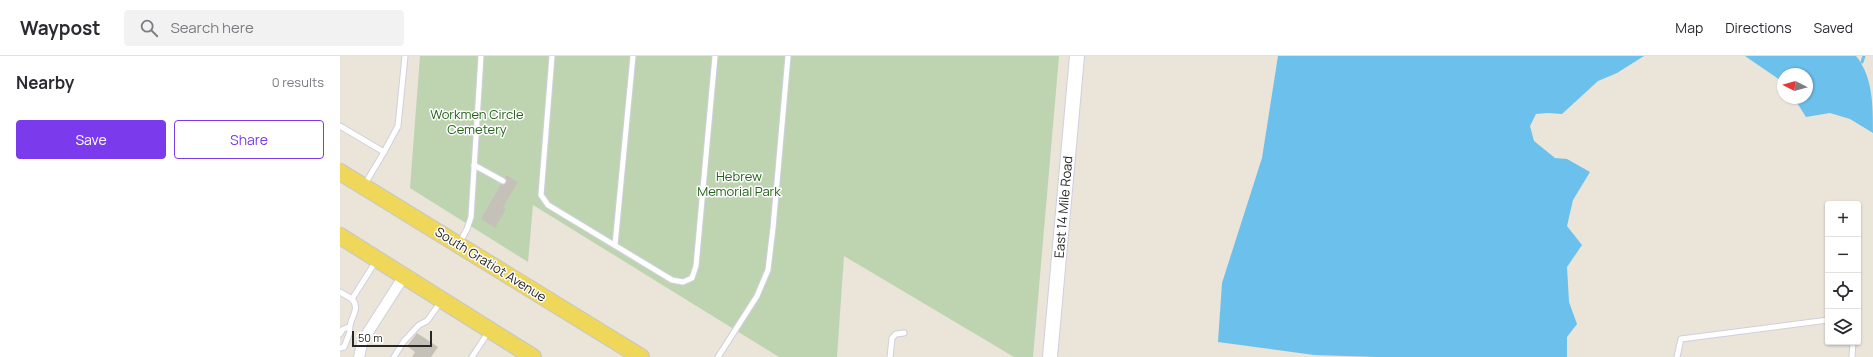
<!DOCTYPE html>
<html lang="en">
<head>
<meta charset="utf-8">
<style>
  :root { --surface:#fff; --page:#f2f2f3; --text:#2b2b33; --muted:#7c7c81; --line:#e1e1e2; --accent:#7c3aed }
  body { margin:0; font-family:Manrope,sans-serif; background:var(--page); color:var(--text) }
  .controls { position:absolute; right:12px; bottom:12px; display:grid; overflow:hidden; border-radius:4px; box-shadow:0 1px 3px #0004 }
  .controls button { width:36px; height:36px; display:grid; place-items:center; padding:0; border:0; border-bottom:1px solid var(--line); background:var(--surface); color:var(--text); font:20px sans-serif }
  .compass { position:absolute; left:1437px; top:12px; width:36px; height:36px; border-radius:50%; background:var(--surface); box-shadow:0 1px 3px #0004; rotate:276deg }
  .scale { position:absolute; left:12px; bottom:10px; width:80px; box-sizing:border-box; padding-left:4px; border:2px solid #272727; border-top:0; font-size:11px; line-height:14px; white-space:nowrap; color:#272727; -webkit-text-stroke:3px #fff; paint-order:stroke }
  .list { margin:0; padding:0; list-style:none }
  h2 { display:flex; justify-content:space-between; align-items:center; height:52px; margin:0; padding:0 16px; font-size:17px }
  h2 small { font-size:13px; font-weight:400; color:var(--muted) }
  .actions { display:flex; gap:8px; padding:12px 16px }
  .actions a { flex:1; padding:9px 0; border:1px solid var(--accent); border-radius:4px; text-align:center; font-size:14px; color:var(--accent) }
  .actions .main { background:var(--accent); color:#fff }
  .icon { flex:none; width:22px; height:22px; fill:none; stroke:currentColor; stroke-width:2; stroke-linecap:round; stroke-linejoin:round }
  .map { position:relative; flex:none; width:1533px; height:301px; overflow:hidden }
  header { display:flex; align-items:center; gap:24px; box-sizing:border-box; height:56px; padding:0 20px; background:var(--surface); border-bottom:1px solid var(--line) }
  header strong { font-size:19px }
  nav { display:flex; gap:22px; margin-inline-start:auto; font-size:14px }
  .search { width:280px; height:36px; background:var(--page); display:flex; align-items:center; gap:10px; box-sizing:border-box; padding:0 14px; border-radius:4px; color:var(--muted); font-size:15px }
  main { display:flex }
  aside { flex:1; background:var(--surface) }
  .map>svg:first-child { display:block }
  .cemetery { fill:#bed4b0 }
  .water { fill:#6bc0ec }
  .lines { fill:none; stroke-linecap:round; stroke-linejoin:round }
  .stream { stroke:#6bc0ec; stroke-width:3 }
  .building { fill:#c5c1b8 }
  .service-casing { stroke:#ced0e0; stroke-width:7 }
  .minor-casing { stroke:#ced0e0; stroke-width:12 }
  .secondary-casing { stroke:#ced0e0; stroke-width:16 }
  .primary-casing { stroke:#c7c7c7; stroke-width:18 }
  .service { stroke:#fff; stroke-width:5 }
  .minor { stroke:#fff; stroke-width:10 }
  .secondary { stroke:#fff; stroke-width:14 }
  .primary { stroke:#eed759; stroke-width:16 }
  .labels { text-anchor:middle; dominant-baseline:central; stroke-width:3; stroke-linejoin:round; paint-order:stroke }
  .park-label { font-size:13px; fill:#23621a; stroke:#fff }
  .street-label { font-size:13px; fill:#272727; stroke:#fff }
</style>
</head>
<body>
<header>
<strong>Waypost</strong>
<div class="search"><svg class="icon" aria-label="search" viewBox="0 0 24 24"><circle cx="10" cy="10" r="6"/><path d="M15 15l6 6"/></svg>Search here</div>
<nav><a>Map</a><a>Directions</a><a>Saved</a></nav>
</header>
<main>
<aside>
<h2>Nearby<small>0 results</small></h2>
<ul class="list">
</ul>
<div class="actions"><a class="main">Save</a><a>Share</a></div>
</aside>
<div class="map">
<svg width="1533" height="301" viewBox="0 0 1533 301">
  <rect width="100%" height="100%" fill="#eae4d9"/>
  <polygon class="cemetery" points="80,0 719,0 693,301 674,301 504,200 497,301 439,301 193,149 188,206 70,132"/>
  <g class="water">
    <polygon points="938,0 1304,0 1277,17 1258,25 1222,58 1208,57 1196,58 1190,70 1194,85 1215,102 1227,103 1250,116 1233,144 1227,170 1242,189 1227,211 1229,246 1237,268 1227,281 1227,301 1037,301 974,299 878,286 882,227 922,102"/>
    <path d="M1405 0H1516C1533 21 1533 49 1533 77L1510 63 1490 57 1466 61 1454 42H1467V18H1443V26Z"/>
  </g>
  <g class="lines">
    <polyline class="stream" points="1522,6 1524,0"/>
  </g>
  <g class="building">
    <polygon points="166,119 178,126 163,151 166,153 155,172 141,163 161,128 166,127 165,122"/>
    <polygon points="77,277 98,291 91,301 72,301 75,296 67,290"/>
  </g>
  <g class="lines">
    <defs>
      <g id="service">
        <polyline points="212,0 201,139 208,149 332,224 343,226 352,222 356,210 375,0"/>
        <polyline points="0,70 44,96 25,128"/>
        <polyline points="44,96 58,70 65,0"/>
        <polyline points="134,109 163,125"/>
        <polyline points="120,186 127,173 131,161 141,0"/>
        <polyline points="275,189 293,0"/>
        <polyline points="0,236 12,243 36,205"/>
        <polyline points="0,278 3,273 9,271"/>
        <path d="M0 292 4 291 10 276C7 264 22 254 12 243"/>
        <polyline points="54,301 64,285 79,269 87,265 100,247"/>
        <polyline points="132,301 149,275"/>
        <polyline points="378,301 417,240 428,214 433,172 448,0"/>
        <polyline points="550,301 552,282 556,278 564,277"/>
        <polyline points="1337,301 1341,283 1488,264"/>
        <polyline points="1512,301 1513,286"/>
      </g>
      <polyline id="minor" points="19,301 23,284 64,220"/>
      <polyline id="secondary" points="710,301 737,0"/>
      <g id="primary">
        <polyline points="0,116 301,301"/>
        <polyline points="0,180 193,301"/>
      </g>
    </defs>
    <use href="#service" class="service-casing"/>
    <use href="#minor" class="minor-casing"/>
    <use href="#secondary" class="secondary-casing"/>
    <use href="#primary" class="primary-casing"/>
    <use href="#service" class="service"/>
    <use href="#minor" class="minor"/>
    <use href="#secondary" class="secondary"/>
    <use href="#primary" class="primary"/>
  </g>
  <g class="labels">
    <g class="park-label">
      <text x="137" y="58">Workmen Circle<tspan x="137" dy="15">Cemetery</tspan></text>
      <text x="399" y="120">Hebrew<tspan x="399" dy="15">Memorial Park</tspan></text>
    </g>
    <g class="street-label">
      <text transform="translate(723 151) rotate(-85)">East 14 Mile Road</text>
      <text transform="translate(151 208) rotate(32)">South Gratiot Avenue</text>
    </g>
  </g>
</svg>
<div class="controls">
<button>+</button>
<button>−</button>
<button><svg class="icon" aria-label="locate" viewBox="0 0 24 24"><circle cx="12" cy="12" r="6"/><path d="M12 2v4M12 18v4M2 12h4M18 12h4"/></svg></button>
<button><svg class="icon" aria-label="layers" viewBox="0 0 24 24"><path d="M12 4l9 5-9 5-9-5zM3 14l9 5 9-5"/></svg></button>
</div>
<svg class="compass" viewBox="-18 -18 36 36"><path d="M0-13l5 13h-10z" fill="#e53935"/><path d="M0 13l5-13h-10z" fill="#7c7c81"/></svg>
<div class="scale">50 m</div>
</div>
</main>
</body>
</html>
